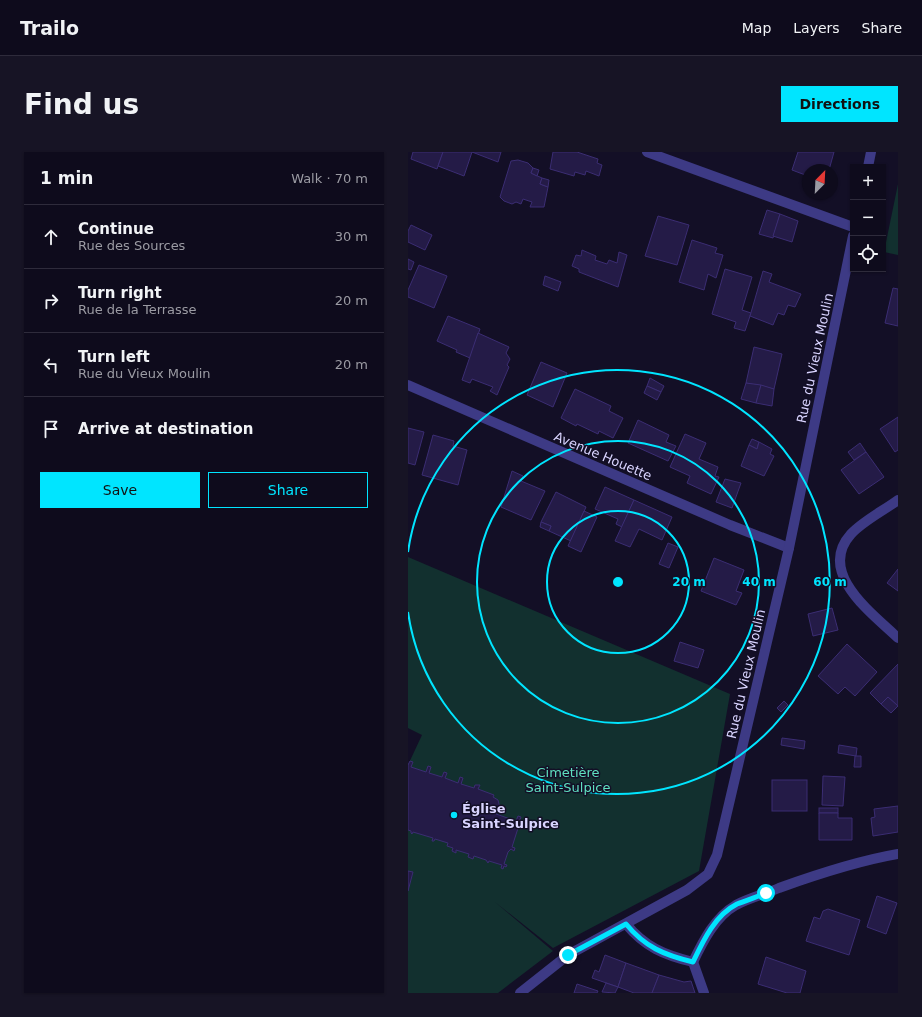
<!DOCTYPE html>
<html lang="en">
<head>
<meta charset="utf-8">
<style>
  :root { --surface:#0e0b1c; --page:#171425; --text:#f1f3f6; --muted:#9b9ba3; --line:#2e2b3b; --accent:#00e5ff }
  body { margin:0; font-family:"DejaVu Sans",sans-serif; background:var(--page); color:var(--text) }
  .controls { position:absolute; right:12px; top:12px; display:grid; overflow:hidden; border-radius:0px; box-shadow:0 1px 3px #0004 }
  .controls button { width:36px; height:36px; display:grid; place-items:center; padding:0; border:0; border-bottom:1px solid var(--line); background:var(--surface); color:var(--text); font:20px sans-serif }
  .compass { position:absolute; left:394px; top:12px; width:36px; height:36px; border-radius:50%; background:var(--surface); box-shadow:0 1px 3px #0004; rotate:24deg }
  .stop { position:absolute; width:12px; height:12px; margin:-9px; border:3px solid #00e5ff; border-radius:50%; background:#fff }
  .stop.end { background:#00e5ff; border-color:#fff; box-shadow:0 1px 4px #0008 }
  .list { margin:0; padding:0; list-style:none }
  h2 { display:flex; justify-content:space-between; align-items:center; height:52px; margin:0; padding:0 16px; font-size:17px }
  h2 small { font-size:13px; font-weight:400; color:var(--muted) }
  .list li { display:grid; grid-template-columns:26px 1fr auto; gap:12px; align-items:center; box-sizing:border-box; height:64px; padding:0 16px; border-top:1px solid var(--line) }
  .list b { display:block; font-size:15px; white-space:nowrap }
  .list p { margin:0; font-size:13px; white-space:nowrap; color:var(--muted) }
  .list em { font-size:13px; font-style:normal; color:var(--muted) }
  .actions { display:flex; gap:8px; padding:12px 16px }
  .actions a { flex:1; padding:9px 0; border:1px solid var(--accent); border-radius:0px; text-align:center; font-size:14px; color:var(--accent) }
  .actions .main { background:var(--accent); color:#111 }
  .icon { flex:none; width:22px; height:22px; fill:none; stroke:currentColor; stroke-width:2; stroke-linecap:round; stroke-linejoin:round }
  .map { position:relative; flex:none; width:490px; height:841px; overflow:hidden; border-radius:0px }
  header { display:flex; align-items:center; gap:24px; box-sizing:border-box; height:56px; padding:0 20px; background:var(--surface); border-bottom:1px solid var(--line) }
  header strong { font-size:19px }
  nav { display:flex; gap:22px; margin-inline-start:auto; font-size:14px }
  .intro { display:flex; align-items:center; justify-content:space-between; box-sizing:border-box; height:96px; padding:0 24px }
  h1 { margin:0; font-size:28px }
  .button { padding:10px 18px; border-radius:0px; background:var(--accent); color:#111; font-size:14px; font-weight:700 }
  main { display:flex; gap:24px; padding:0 24px }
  aside { flex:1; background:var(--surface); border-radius:0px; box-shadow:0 1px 3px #0004 }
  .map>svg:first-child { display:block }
  .green { fill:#12302f }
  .building { fill:#241b47; stroke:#3b2d73 }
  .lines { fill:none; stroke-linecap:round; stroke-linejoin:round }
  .street { stroke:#3d3a85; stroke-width:10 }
  .route { stroke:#00e5ff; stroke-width:5 }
  .ring { fill:none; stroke:#00e5ff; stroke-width:2 }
  .poi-dot { fill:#00e5ff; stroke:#130f26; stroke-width:1.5 }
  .labels { text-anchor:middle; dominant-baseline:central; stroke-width:3; stroke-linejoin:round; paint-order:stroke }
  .street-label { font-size:13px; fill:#d9d4ff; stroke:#130f26 }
  .park-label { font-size:13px; fill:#5fe0c0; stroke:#130f26 }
  .poi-label { font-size:13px; font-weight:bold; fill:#d9d4ff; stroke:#130f26; text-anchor:start }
  .centre { fill:#00e5ff; stroke:#130f26; stroke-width:2 }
  .ring-label { font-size:12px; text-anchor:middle; font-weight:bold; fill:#00e5ff; stroke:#130f26; stroke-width:3; stroke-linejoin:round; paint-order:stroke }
</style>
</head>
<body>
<header>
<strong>Trailo</strong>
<nav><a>Map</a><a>Layers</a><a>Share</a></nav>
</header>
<div class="intro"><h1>Find us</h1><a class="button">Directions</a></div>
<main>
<aside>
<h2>1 min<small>Walk · 70 m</small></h2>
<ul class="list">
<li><svg class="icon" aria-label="ahead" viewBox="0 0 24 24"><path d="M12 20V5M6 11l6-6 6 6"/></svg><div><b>Continue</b><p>Rue des Sources</p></div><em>30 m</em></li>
<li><svg class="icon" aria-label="right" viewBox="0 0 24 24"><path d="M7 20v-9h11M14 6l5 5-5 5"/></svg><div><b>Turn right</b><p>Rue de la Terrasse</p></div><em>20 m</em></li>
<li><svg class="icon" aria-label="left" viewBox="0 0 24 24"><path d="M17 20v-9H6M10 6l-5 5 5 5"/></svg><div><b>Turn left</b><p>Rue du Vieux Moulin</p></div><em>20 m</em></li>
<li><svg class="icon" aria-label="arrive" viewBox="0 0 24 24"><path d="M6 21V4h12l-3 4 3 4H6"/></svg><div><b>Arrive at destination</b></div></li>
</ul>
<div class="actions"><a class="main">Save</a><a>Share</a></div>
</aside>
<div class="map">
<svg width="490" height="841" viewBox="0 0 490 841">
  <rect width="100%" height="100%" fill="#130f26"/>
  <g class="green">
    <polygon points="490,32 490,103 476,100"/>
    <polygon points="0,405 322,542 291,719 145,796 87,750 145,799 90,841 0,841 0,613 14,583 0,576"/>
  </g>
  <g class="building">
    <polygon points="5,0 35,0 29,17 3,7"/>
    <polygon points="35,0 64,0 56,24 30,14"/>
    <polygon points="64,0 93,0 90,10"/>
    <polygon points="145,0 169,0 190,7 189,11 194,13 191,24 178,19 177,23 167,20 166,24 142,17"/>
    <polygon points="390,0 426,0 421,18 400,18 400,24 384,18"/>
    <polygon points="110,8 120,11 125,16 123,21 134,26 132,32 140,35 136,55 122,55 124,50 115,47 113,52 108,50 104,52 96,49 92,45 103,9"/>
    <polygon points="125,16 131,18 129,24 123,21"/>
    <polygon points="134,26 141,28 140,35 132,32"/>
    <polygon points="359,58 372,62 365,86 351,82"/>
    <polygon points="372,62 390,69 384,90 365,84"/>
    <polygon points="250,64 281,73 269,113 237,104"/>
    <polygon points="3,73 24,83 17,98 0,90 0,79"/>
    <polygon points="284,88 309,96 307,101 315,103 308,126 300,122 296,138 271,130"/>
    <polygon points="174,98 188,104 187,108 199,112 201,108 209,111 211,100 219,103 210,135 171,120 171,117 164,114 168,103 173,104"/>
    <polygon points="0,107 6,110 3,118 0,117"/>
    <polygon points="11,113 39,124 26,156 0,145 0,138"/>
    <polygon points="317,117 344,125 334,158 343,161 337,179 326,176 328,170 304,162"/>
    <polygon points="355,119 364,122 361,130 393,142 387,155 380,153 376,163 370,161 365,173 342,164"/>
    <polygon points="137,124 153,130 150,139 135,133"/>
    <polygon points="485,136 490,137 490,174 477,171"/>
    <polygon points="40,164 72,177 62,206 48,200 49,198 29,189"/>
    <polygon points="70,181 101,195 98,201 102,207 99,213 101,215 89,243 82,239 85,235 64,227 62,231 54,228"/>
    <polygon points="346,195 374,202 366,237 338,231"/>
    <polygon points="133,210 159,221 145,255 119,243"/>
    <polygon points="242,226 256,234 253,240 239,234"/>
    <polygon points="338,231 353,233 348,251 333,247"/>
    <polygon points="353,233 366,237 364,254 348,251"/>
    <polygon points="239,234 253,240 249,248 236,241"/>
    <polygon points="167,237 203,254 201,259 215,266 205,286 191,279 190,282 169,272 168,274 153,266"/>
    <polygon points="490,265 490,298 487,300 472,277"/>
    <polygon points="230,268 261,283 258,290 268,294 260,309 220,291"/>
    <polygon points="0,276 16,280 7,313 0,311"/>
    <polygon points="277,282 298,291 291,307 310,315 307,324 311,325 303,342 279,331 282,324 262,315"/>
    <polygon points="25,283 46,289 45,294 59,298 50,333 14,323"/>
    <polygon points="344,287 351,290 349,297 341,293"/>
    <polygon points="351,290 364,297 362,302 366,304 356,324 333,314 341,293 349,297"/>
    <polygon points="452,291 458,300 446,308 440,300"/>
    <polygon points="458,300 476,325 451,342 433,318"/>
    <polygon points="104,319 115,324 113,329 137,339 123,368 93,355"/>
    <polygon points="317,327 333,331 324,356 308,350"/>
    <polygon points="197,335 226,348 214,375 208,372 210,367 187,357"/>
    <polygon points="148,340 178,355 163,389 141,379 143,374 133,370"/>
    <polygon points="226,348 264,365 254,388 231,377 222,395 207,389"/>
    <polygon points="176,359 189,365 173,400 160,394"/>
    <polygon points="133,370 143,374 141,379 132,375"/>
    <polygon points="260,391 270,395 261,416 251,412"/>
    <polygon points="306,406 336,418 328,439 334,441 328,453 293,439"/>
    <polygon points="490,417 490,439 479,431"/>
    <polygon points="424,456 430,478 405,484 400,462"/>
    <polygon points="272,490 296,498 290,516 266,509"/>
    <polygon points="439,492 469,520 447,544 437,535 430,542 410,524"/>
    <polygon points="490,512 490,554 480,545 473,552 462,541"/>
    <polygon points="480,545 490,554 483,561 473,552"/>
    <polygon points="376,549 380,553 373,560 369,556"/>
    <polygon points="374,586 397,589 396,597 373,593"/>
    <polygon points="431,593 449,596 448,604 430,601"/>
    <polygon points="447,604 453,604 453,615 446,615"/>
    <polygon points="2,609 5,610 3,615 18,620 20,614 23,615 21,621 34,625 36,620 39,621 37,626 50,631 52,625 55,626 53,632 66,636 67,633 72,633 70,637 86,643 85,645 90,648 92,656 88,662 108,669 110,664 113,665 111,670 115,671 114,674 111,673 104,695 107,696 106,699 103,697 100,700 96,712 99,713 98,715 96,714 95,717 93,716 94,713 81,709 80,711 78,708 66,704 65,707 60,705 61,702 48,698 48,701 44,699 45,696 39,694 40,691 27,687 26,689 24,689 25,686 5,680 4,682 3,681 3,679 0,678 0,613"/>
    <polygon points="415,624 437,625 435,654 414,653"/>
    <rect x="364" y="628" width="35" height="31"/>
    <polygon points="490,654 490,680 465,684 463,666 467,665 466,657"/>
    <rect x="411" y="656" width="19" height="5"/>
    <polygon points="411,661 430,661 430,666 444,666 444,688 411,688"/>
    <polygon points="0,719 5,720 0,739"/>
    <polygon points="469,744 489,751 478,782 459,775"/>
    <polygon points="420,757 452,768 441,803 398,789 406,765 412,767 415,759"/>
    <polygon points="197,803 218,811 210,835 184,826 187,818 191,820"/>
    <polygon points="358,805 398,819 392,841 379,841 350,832"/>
    <polygon points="218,811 251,823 244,841 226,841 210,835"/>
    <polygon points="251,823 276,830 283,829 287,841 244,841"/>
    <polygon points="198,831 210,835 207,841 194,840"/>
    <polygon points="169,832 190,839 189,841 166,841"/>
  </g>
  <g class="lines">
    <g class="street">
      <polyline points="239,0 445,75"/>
      <polyline points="460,15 463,0"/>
      <polyline points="0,233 322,373 381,396"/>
      <path d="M490 348C475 359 455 369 443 382 408 421 465 462 490 486"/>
      <path d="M218 772C237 795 256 803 285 810"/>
      <path d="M285 810C295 789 307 765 328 753 341 746 357 742 371 736 410 722 449 709 490 702"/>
      <polyline points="285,810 296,841"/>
      <polyline points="112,841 160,803 279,738 300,722 309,703 381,396 445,84"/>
    </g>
  </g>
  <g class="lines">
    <path class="route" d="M160 803 218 772C237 795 256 803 285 810 295 789 307 763 329 752 339 748 349 745 358 741"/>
  </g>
  <g class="ring">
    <circle cx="210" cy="430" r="71"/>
    <circle cx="210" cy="430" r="141"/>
    <path d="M0 400A212 212 0 1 1 0 460"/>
  </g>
  <circle class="poi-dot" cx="46" cy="663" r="4"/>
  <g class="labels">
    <g class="street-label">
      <text transform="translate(407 206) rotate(-78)">Rue du Vieux Moulin</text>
      <text transform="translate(195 304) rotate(23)">Avenue Houette</text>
      <text transform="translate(338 522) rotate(-77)">Rue du Vieux Moulin</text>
    </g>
    <g class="park-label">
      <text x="160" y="620">Cimetière<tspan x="160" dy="15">Saint-Sulpice</tspan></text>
    </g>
    <g class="poi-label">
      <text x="54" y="656">Église<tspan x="54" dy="15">Saint-Sulpice</tspan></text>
    </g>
  </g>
  <circle cx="210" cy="430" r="6" class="centre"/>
  <g class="ring-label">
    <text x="281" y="434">20 m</text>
    <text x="351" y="434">40 m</text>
    <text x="422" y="434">60 m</text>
  </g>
</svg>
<div class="controls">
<button>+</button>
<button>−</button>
<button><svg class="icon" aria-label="locate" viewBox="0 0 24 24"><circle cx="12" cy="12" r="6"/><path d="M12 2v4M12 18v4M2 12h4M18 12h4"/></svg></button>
</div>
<svg class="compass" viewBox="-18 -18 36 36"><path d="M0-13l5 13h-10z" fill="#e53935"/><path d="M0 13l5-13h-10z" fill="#9b9ba3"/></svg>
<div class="stop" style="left:358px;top:741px"></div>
<div class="stop end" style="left:160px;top:803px"></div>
</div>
</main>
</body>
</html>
